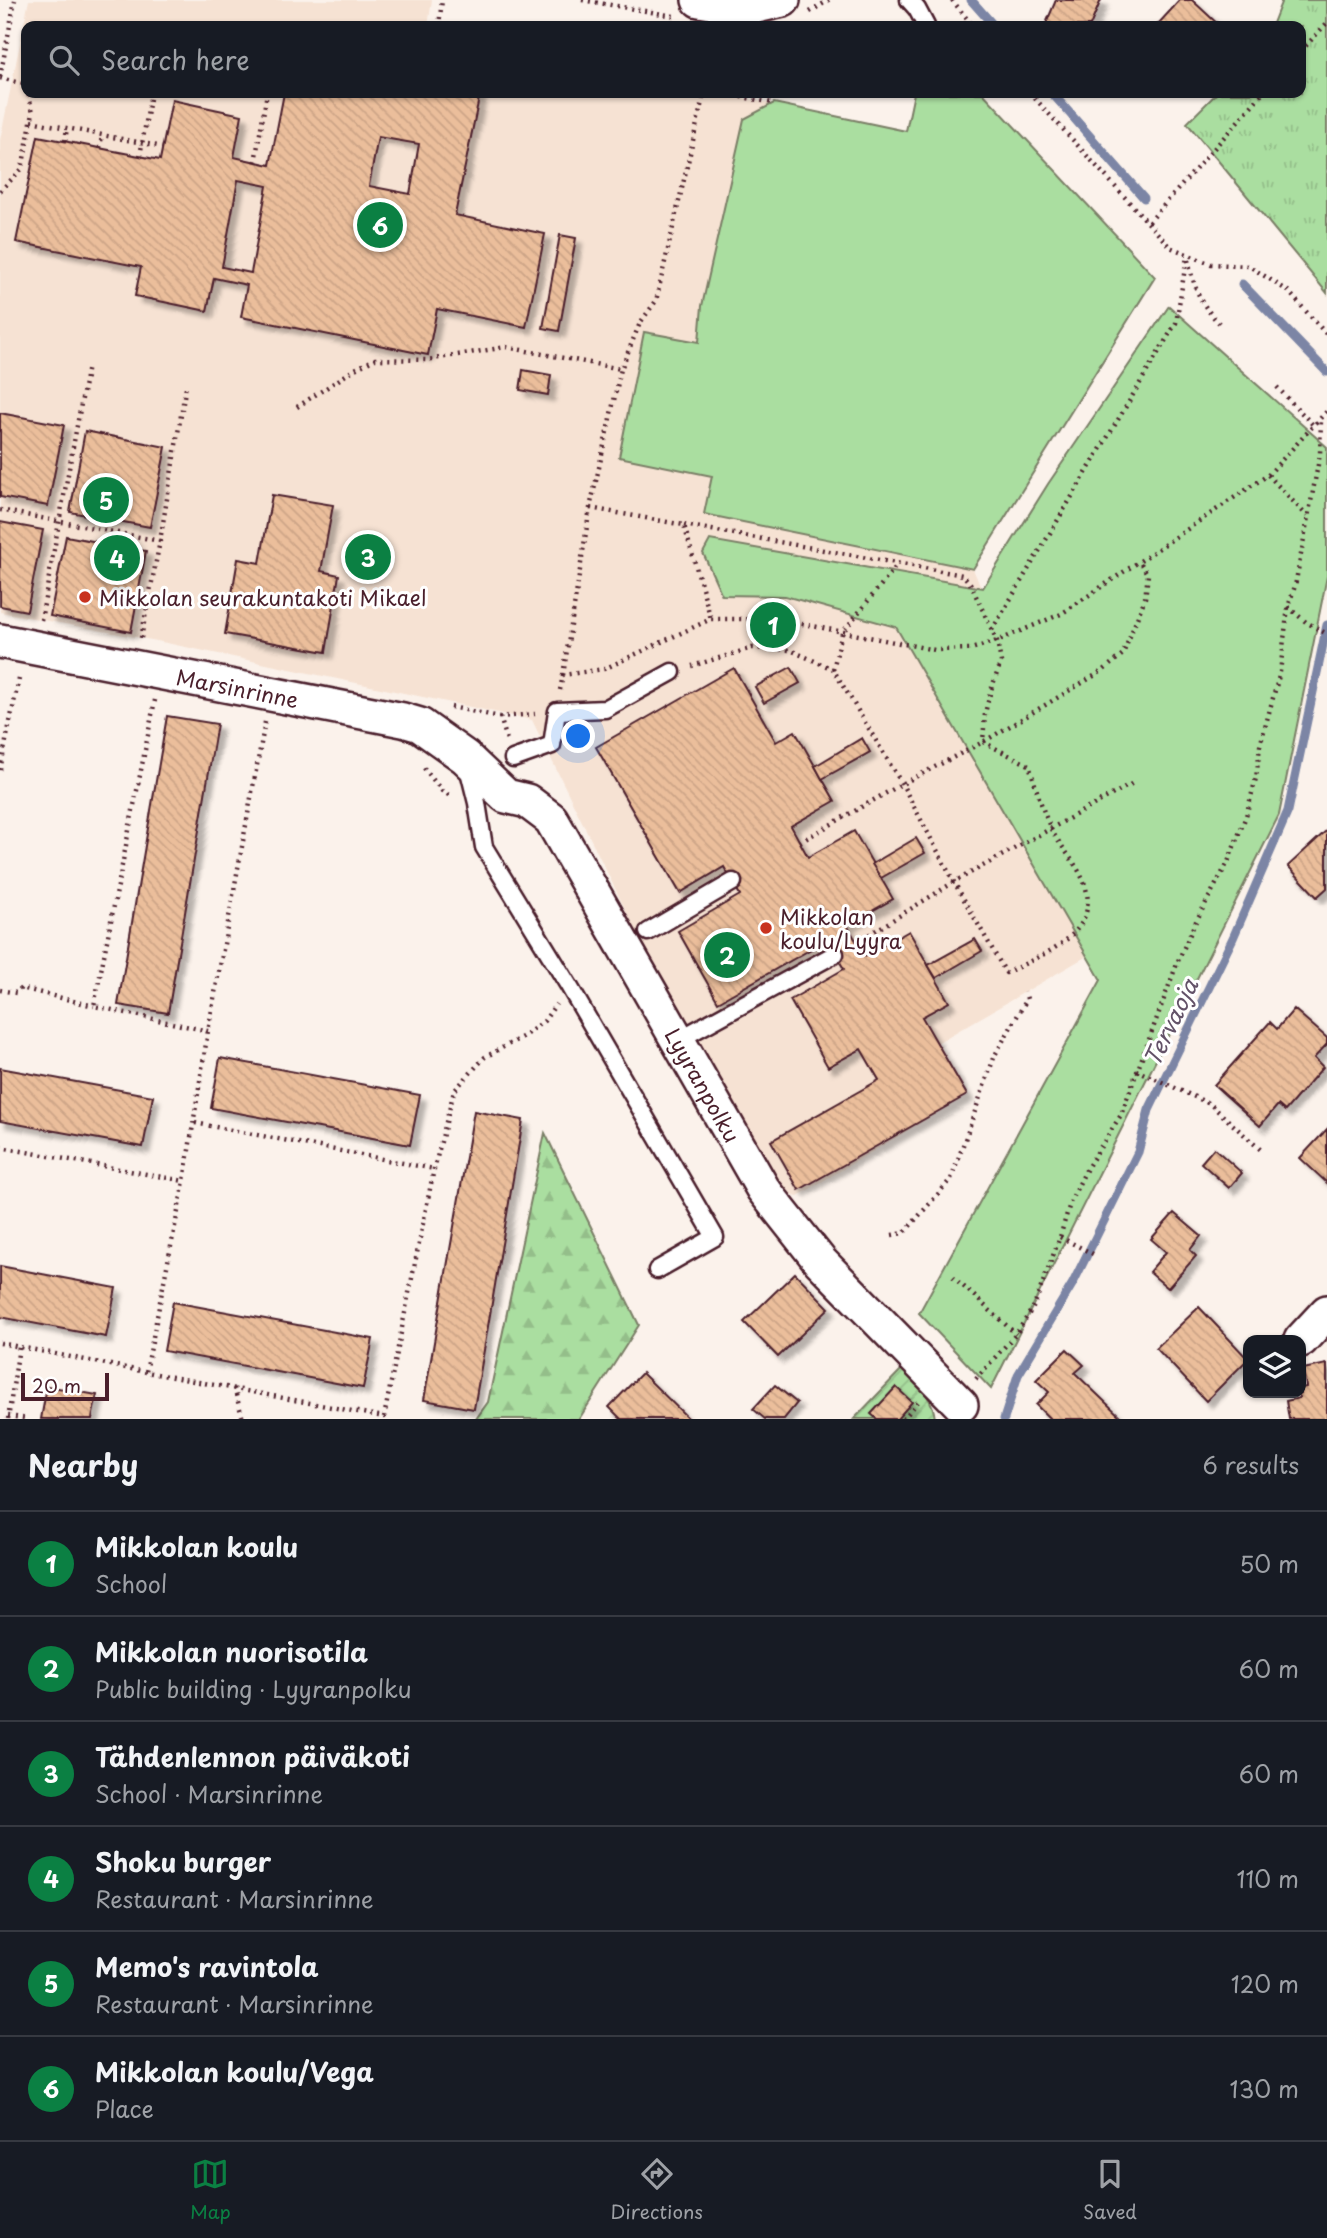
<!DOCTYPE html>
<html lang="en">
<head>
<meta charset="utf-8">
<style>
  :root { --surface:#171b24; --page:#20242c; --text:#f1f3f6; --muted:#9ea1a6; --line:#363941; --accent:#0b8043 }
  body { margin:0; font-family:"Playpen Sans",sans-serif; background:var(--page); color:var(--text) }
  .controls { position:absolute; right:21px; bottom:21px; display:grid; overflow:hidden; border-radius:14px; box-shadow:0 2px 5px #0004 }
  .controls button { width:63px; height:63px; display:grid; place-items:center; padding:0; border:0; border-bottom:2px solid var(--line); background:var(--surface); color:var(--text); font:35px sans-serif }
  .scale { position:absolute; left:21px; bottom:18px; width:88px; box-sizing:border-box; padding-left:7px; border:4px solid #4a1f2b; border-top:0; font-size:19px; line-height:24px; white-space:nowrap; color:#4a1f2b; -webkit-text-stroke:5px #fff; paint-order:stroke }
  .you { position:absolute; left:579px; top:737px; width:24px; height:24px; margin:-18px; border:5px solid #fff; border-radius:50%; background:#1a73e8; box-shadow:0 0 0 10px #1a73e833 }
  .badge { display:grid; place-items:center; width:46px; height:46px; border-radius:50%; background:var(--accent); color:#fff; font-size:23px; font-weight:700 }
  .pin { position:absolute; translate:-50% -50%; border:4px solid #fff; box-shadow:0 2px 7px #0006 }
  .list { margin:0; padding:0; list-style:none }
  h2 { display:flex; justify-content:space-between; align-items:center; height:91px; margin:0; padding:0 28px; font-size:30px }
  h2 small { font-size:23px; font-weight:400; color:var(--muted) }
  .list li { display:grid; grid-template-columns:46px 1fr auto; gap:21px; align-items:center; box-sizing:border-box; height:105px; padding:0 28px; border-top:2px solid var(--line) }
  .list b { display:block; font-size:26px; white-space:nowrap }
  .list p { margin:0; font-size:23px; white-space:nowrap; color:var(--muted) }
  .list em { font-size:23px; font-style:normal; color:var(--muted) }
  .icon { flex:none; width:38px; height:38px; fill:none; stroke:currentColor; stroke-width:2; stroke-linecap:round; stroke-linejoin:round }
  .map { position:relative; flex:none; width:1327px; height:1419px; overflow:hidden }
  .search { position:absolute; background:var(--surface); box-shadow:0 2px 5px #0004; left:21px; right:21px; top:21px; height:77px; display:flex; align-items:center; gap:18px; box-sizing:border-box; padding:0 24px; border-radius:14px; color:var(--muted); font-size:26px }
  .sheet { height:721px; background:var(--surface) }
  nav { display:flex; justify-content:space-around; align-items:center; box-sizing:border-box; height:98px; border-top:2px solid var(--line); background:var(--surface); font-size:19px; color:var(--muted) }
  nav a { display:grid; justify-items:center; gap:4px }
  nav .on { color:var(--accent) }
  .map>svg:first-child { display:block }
  .built { fill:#f6e2d3 }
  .grass { fill:#aadea0; stroke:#7a7e66; stroke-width:2 }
  .forest { fill:url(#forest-firs); stroke:#7a7e66; stroke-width:2 }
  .park { fill:url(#park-tufts); stroke:#7a7e66; stroke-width:2 }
  .garden { fill:url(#garden-furrows); stroke:#7a7e66; stroke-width:2 }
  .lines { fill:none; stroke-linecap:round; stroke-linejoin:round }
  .stream { stroke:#7b85a5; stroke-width:9 }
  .building { fill:url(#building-back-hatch); stroke:#4a1f2b; stroke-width:2; fill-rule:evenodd; filter:url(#shadow) }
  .service-casing { stroke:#4a1f2b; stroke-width:21 }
  .minor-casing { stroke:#4a1f2b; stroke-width:38 }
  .path { stroke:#4a1f2b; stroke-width:4.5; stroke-dasharray:2 5; stroke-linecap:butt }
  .service { stroke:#fff; stroke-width:16 }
  .minor { stroke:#fff; stroke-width:33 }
  .poi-dot { fill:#c8321e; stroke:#fff; stroke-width:2.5 }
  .labels { text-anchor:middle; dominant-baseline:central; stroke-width:6; stroke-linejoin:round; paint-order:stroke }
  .poi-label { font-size:21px; fill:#4a1f2b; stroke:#fff; text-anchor:start }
  .street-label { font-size:21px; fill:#4a1f2b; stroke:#fff }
  .water-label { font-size:23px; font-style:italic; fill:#635268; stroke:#fff }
</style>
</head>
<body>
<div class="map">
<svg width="1327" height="1419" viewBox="0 0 1327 1419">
  <defs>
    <pattern id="forest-firs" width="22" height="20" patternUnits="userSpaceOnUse" patternTransform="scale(1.75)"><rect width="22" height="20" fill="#aadea0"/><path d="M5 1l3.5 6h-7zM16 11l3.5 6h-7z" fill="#94be8a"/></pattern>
    <pattern id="park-tufts" width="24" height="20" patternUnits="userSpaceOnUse" patternTransform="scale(1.75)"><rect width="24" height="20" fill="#aadea0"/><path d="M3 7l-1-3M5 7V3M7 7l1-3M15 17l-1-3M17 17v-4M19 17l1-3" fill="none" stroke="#94be8a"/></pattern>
    <pattern id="garden-furrows" width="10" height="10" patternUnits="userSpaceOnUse" patternTransform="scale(1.75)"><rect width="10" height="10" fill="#aadea0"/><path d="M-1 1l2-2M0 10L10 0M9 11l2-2" fill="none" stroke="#94be8a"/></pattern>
    <pattern id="building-back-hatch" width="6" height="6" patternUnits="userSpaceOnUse" patternTransform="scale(1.75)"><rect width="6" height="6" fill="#ebbe9b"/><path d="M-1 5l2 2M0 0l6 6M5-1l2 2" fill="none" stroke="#cba386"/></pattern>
    <filter id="shadow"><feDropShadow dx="6" dy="6" stdDeviation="2" flood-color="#0004"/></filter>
  </defs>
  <rect width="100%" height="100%" fill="#fbf2eb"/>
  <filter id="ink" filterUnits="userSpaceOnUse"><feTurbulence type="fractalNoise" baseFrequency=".0143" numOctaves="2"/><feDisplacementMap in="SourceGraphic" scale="14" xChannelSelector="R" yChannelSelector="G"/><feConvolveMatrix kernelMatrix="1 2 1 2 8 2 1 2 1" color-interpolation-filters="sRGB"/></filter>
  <g filter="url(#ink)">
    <polygon class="built" points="29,0 432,0 428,26 26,26 26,93 719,93 906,131 914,93 983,93 1152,273 973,569 1013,663 1170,908 937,1043 967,1095 798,1196 763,1189 532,720 157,641 0,612 0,140"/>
    <g class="grass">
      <polygon points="914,93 983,93 1155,277 973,569 704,514 712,476 619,457 644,332 699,342 702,306 744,119 774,103 906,131"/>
      <polygon points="1169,306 1327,447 1327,576 1279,815 991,1389 919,1313 1101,980 896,627 785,596 722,595 703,553 710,540 983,588 1048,484"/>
    </g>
    <polygon class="forest" points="545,1133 639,1325 579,1419 476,1419 488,1402"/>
    <polygon class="park" points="1282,0 1327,0 1327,293 1187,123 1217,93 1301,93 1301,26 1272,26"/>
    <path class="garden" d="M902 1369C918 1385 933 1396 935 1419H854Z"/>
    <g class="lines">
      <g class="stream">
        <polyline points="971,0 994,26"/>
        <polyline points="1052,93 1144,198"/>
        <polyline points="1242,284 1327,372"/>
        <polyline points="1004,1419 1018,1375 1073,1283 1138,1152 1149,1110 1233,938 1288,811 1327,625"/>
      </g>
    </g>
    <g class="building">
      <polygon points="1056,0 1101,0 1090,26 1045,26"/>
      <polygon points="1180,0 1192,0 1220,26 1160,26 1158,24"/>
      <path d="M284 93H480L455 215 545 234 526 327 437 309 428 355 241 317 247 285 214 278 207 311 135 296 141 267 16 242 38 136 160 160 172 100 242 115 234 157 270 165ZM378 137 419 144 410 194 369 186ZM238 180 267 186 251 273 222 267Z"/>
      <polygon points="560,235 576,238 559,331 543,328"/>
      <polygon points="523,370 551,375 548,395 520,390"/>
      <polygon points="0,413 64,425 48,506 0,497"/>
      <polygon points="85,431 166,447 150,527 70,512"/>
      <polygon points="272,495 333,505 321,571 339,575 326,652 225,634 238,559 260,563"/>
      <polygon points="0,522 43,530 27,611 0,606"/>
      <polygon points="66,536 146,551 131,632 50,616"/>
      <polygon points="791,667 800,683 764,703 755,687"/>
      <polygon points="734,668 776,742 795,731 835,801 791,826 808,857 854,831 893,899 847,925 865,956 909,931 949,1002 922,1017 967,1095 799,1190 771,1141 879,1080 861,1049 828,1067 790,1000 844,969 827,940 718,1002 678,931 740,895 724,867 680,893 596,747"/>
      <polygon points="167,716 217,724 168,1013 118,1005"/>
      <polygon points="862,738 870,752 822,779 815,766"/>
      <polygon points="1327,830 1327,888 1317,897 1288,866"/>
      <polygon points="916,838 925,853 881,878 872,864"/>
      <polygon points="975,939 982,951 936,978 928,965"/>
      <polygon points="1294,1009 1327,1038 1327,1044 1314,1058 1323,1067 1285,1111 1278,1105 1260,1126 1214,1085 1270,1022 1277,1029"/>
      <polygon points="220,1058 420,1095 410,1145 211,1108"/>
      <polygon points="0,1068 153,1096 143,1147 0,1121"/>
      <polygon points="474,1111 523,1120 474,1409 424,1400"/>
      <polygon points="1327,1129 1327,1183 1300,1158"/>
      <polygon points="1214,1148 1242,1173 1229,1188 1201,1163"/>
      <polygon points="1174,1213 1201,1236 1190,1250 1196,1256 1168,1288 1149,1272 1166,1252 1151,1239"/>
      <polygon points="0,1266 116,1288 106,1337 0,1317"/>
      <polygon points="795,1273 829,1308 778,1357 744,1322"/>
      <polygon points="173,1302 373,1339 363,1388 164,1351"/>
      <polygon points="1199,1307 1248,1359 1206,1401 1156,1348"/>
      <polygon points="1067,1349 1084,1365 1075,1373 1123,1419 1050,1419 1036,1405 1049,1392 1036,1380"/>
      <polygon points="1327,1364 1327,1419 1289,1419 1286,1401 1299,1398 1298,1393 1301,1393 1301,1388 1306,1387 1303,1369"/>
      <polygon points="642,1373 689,1419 621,1419 609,1407"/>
      <polygon points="775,1385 797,1403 784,1419 765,1419 753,1409"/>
      <polygon points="47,1386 97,1395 92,1419 41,1419"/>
      <polygon points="896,1387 912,1402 897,1419 877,1419 871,1414"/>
    </g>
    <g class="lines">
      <defs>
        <g id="service">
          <polyline points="909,0 917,9 926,26"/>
          <polyline points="513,759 552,745 557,711 605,709 672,672"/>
          <polyline points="468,767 477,803 484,847 569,986 715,1237 657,1270"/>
          <polyline points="648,932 733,882"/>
          <polyline points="678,1040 835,954"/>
        </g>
        <g id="minor">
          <polyline points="699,0 748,8 783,0"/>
          <path id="s1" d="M0 641 403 720 420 725 465 757 506 796 527 801 551 819 763 1189 820 1261 961 1405"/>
          <polyline points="1301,1340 1327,1312"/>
        </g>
      </defs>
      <use href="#service" class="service-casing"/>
      <use href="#minor" class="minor-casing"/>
      <g class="path">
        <polyline points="582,0 674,16"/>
        <polyline points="952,0 973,26"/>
        <polyline points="810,12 829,0"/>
        <polyline points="439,26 442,0"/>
        <polyline points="1301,51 1327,23"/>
        <polyline points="0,77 15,0"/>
        <polyline points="0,78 24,84 26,89"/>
        <polyline points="720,93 774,103"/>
        <polyline points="1030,93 1170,247 1211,264 1249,266 1288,291 1327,335"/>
        <polyline points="31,121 163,147"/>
        <polyline points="65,141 67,128"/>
        <polyline points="100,148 102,135"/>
        <polyline points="140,156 151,93"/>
        <polyline points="255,162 267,93"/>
        <polyline points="0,191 22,169 33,112 28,93"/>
        <polyline points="1149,222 1263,93"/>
        <path d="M1188 260C1194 286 1199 303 1219 323"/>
        <polyline points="1277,387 1314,426"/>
        <polyline points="297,407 355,369 375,359 427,360 506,347 621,369"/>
        <polyline points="1268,475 1307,516"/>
        <polyline points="590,508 684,525 711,619"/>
        <polyline points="0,510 160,541"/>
        <path d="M684 525 963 575 970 583 997 641 1001 662 991 690 985 713 983 742 1029 765C1036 786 1042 811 1052 831 1062 848 1077 864 1084 882 1103 934 1043 954 1006 973L954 882 902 784 833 669 790 650 752 648 692 666"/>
        <polyline points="1288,607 1306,622 1327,634"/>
        <polyline points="41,620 88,366"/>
        <polyline points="992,630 1176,323 1187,256"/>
        <polyline points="141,638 160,541 186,385"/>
        <polyline points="833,669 842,633 898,564"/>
        <polyline points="563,675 590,508 621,369 640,323 656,301 704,93"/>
        <polyline points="560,690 563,675 604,669 711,619 777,619 935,650 971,649 997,641 1061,614 1268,475 1327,411"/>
        <polyline points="155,700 94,1006 208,1031"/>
        <polyline points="451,707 500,717 535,714"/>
        <polyline points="500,717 507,740"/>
        <polyline points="265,722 208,1031 184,1181 146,1372 384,1417 434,1169 454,1091 485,1057 524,1036 544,1021 556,1004"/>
        <polyline points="424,768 442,791 452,797"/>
        <polyline points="0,770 20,674"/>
        <polyline points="800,842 902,784 983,742 1104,670 1123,654 1145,598 1148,575 1140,562"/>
        <polyline points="857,942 954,882 1135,782"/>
        <polyline points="0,990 16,993 21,988 94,1006"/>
        <polyline points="1136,1070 1210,1104 1261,1150"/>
        <polyline points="195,1123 434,1169"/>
        <polyline points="0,1147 184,1181"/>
        <polyline points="892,1235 904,1233 951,1179 995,1055 1027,999 1025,992"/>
        <polyline points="1060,1237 1095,1255"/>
        <polyline points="953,1277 1016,1334"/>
        <polyline points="0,1343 146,1372"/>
        <polyline points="976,1379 1016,1334 1034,1306 1060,1237 1071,1200 1087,1168 1121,1115 1178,961 1194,925 1228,862 1246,816 1256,778 1260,746 1280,672 1288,607 1295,586 1320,454 1321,419"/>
        <polyline points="234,1388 243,1419"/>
        <polyline points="8,1416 28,1419"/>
        <polyline points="8,1419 19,1347"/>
        <polyline points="903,1419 918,1402"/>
      </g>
      <use href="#service" class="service"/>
      <use href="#minor" class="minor"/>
    </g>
  </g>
  <g class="poi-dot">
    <circle cx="85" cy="597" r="7"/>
    <circle cx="766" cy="928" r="7"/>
  </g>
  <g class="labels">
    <g class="poi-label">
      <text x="99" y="597">Mikkolan seurakuntakoti Mikael</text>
      <text x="780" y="916">Mikkolan<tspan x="780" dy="24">koulu/Lyyra</tspan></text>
    </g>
    <g class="street-label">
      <text stroke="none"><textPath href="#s1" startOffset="242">Marsinrinne</textPath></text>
      <text stroke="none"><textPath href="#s1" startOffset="898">Lyyranpolku</textPath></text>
    </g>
    <g class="water-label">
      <text transform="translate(1170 1022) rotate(-64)">Tervaoja</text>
    </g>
  </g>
</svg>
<div class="controls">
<button><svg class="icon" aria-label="layers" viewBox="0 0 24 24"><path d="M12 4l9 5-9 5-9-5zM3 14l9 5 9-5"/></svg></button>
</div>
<div class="scale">20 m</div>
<div class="you"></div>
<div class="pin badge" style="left:773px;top:625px">1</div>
<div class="pin badge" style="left:727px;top:955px">2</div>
<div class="pin badge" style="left:368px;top:557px">3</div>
<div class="pin badge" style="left:117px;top:558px">4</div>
<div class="pin badge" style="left:106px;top:500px">5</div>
<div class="pin badge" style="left:380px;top:225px">6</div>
<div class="search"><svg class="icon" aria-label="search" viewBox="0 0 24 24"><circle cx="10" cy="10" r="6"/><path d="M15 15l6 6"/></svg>Search here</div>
</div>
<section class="sheet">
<h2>Nearby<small>6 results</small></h2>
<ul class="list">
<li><span class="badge">1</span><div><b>Mikkolan koulu</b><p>School</p></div><em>50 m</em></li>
<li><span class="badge">2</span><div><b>Mikkolan nuorisotila</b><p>Public building · Lyyranpolku</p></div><em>60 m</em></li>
<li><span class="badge">3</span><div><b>Tähdenlennon päiväkoti</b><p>School · Marsinrinne</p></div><em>60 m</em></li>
<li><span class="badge">4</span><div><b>Shoku burger</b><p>Restaurant · Marsinrinne</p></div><em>110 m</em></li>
<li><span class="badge">5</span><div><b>Memo's ravintola</b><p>Restaurant · Marsinrinne</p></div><em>120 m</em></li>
<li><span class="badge">6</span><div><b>Mikkolan koulu/Vega</b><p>Place</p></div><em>130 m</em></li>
</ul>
</section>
<nav>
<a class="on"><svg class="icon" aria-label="map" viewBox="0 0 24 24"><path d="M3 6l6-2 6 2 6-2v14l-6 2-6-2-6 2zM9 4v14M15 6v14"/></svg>Map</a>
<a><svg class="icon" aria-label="directions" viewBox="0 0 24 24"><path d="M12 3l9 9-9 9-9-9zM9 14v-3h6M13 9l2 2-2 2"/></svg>Directions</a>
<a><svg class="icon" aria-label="saved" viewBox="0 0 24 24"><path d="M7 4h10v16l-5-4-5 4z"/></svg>Saved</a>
</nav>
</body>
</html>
